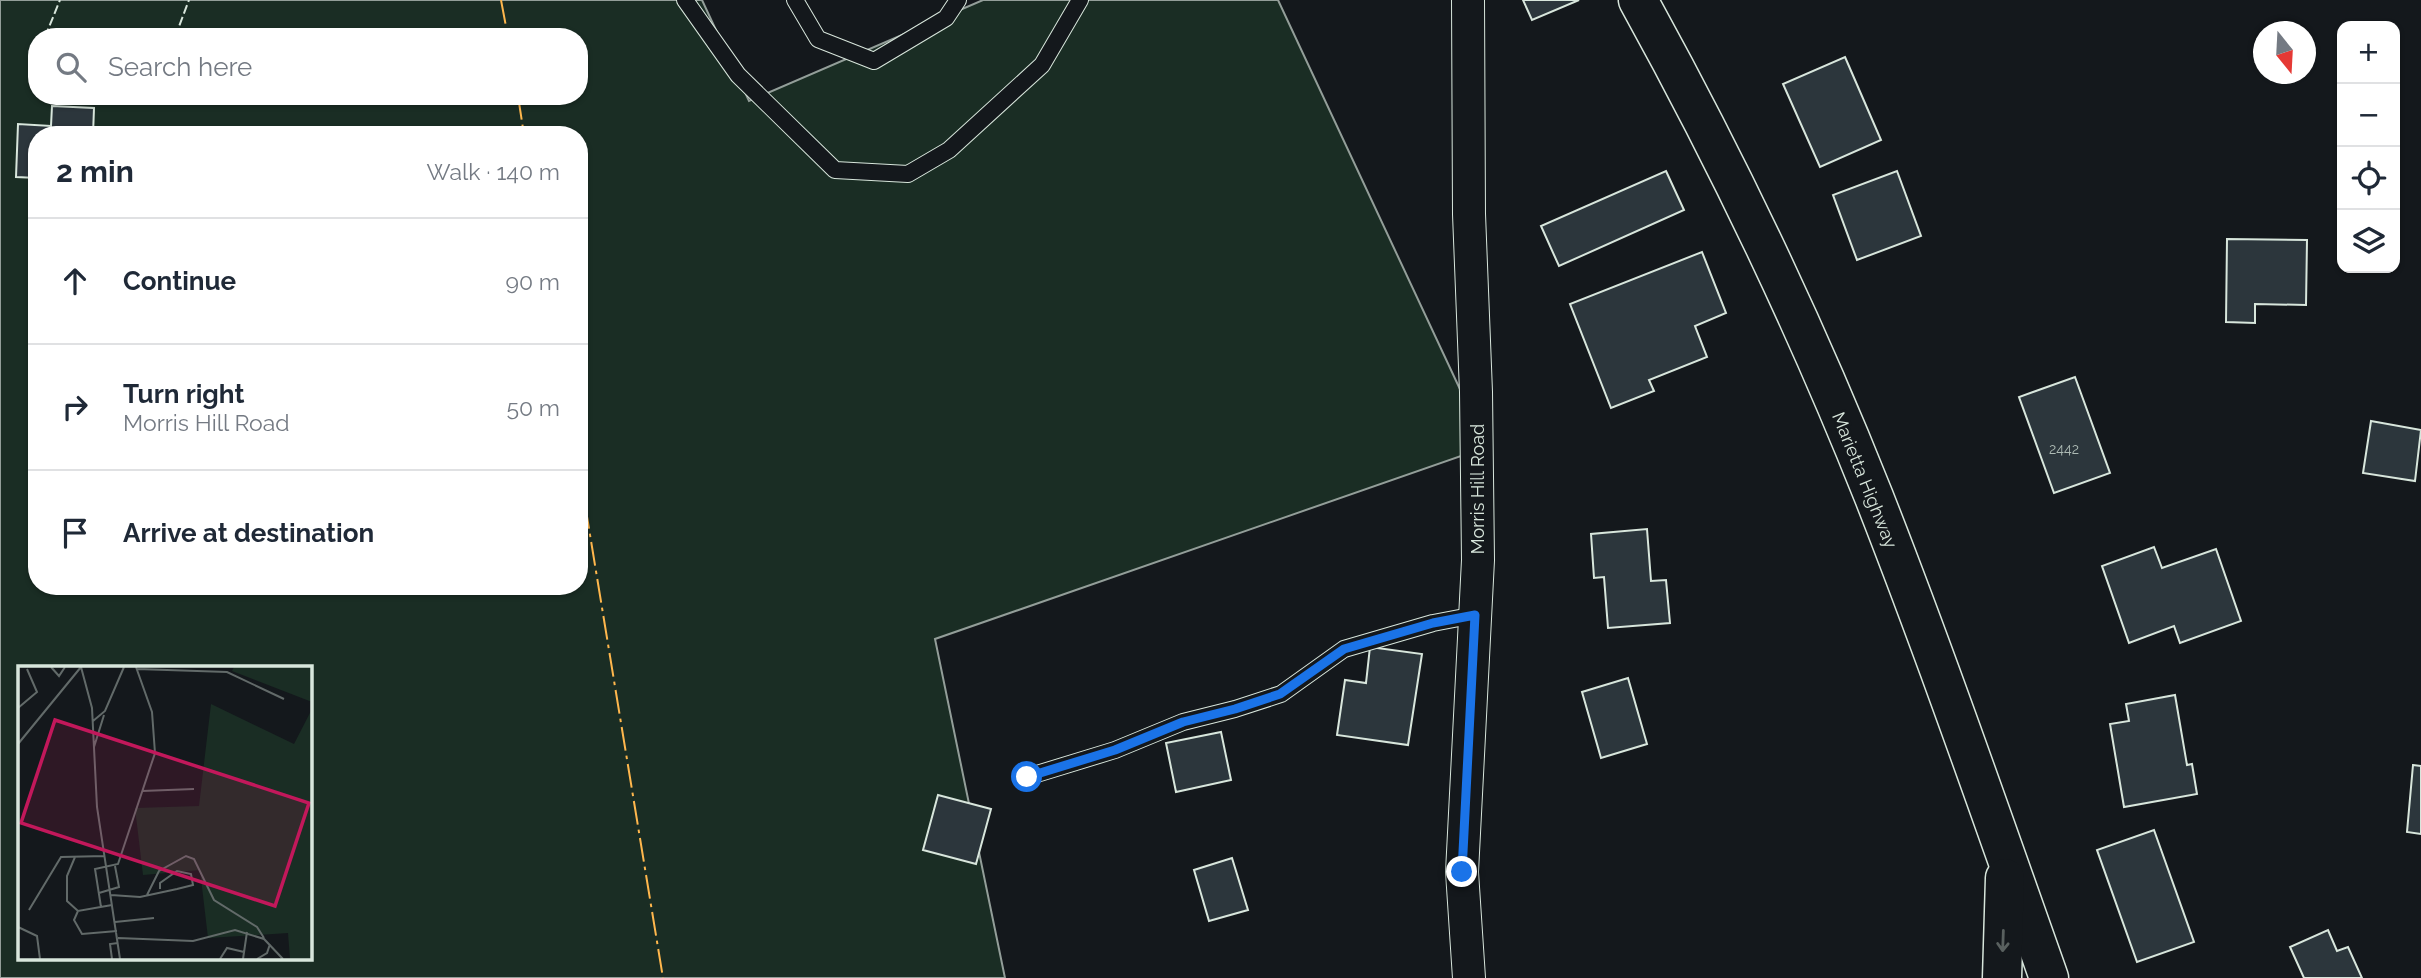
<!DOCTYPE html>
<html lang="en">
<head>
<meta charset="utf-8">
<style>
  :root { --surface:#fff; --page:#f2f2f3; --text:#1f2937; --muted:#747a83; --line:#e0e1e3 }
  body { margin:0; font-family:Raleway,sans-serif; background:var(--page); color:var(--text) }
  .controls { position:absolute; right:21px; top:21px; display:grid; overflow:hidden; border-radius:14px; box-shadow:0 2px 5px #0004 }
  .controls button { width:63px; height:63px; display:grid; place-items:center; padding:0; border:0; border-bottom:2px solid var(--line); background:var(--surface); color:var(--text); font:35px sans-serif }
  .compass { position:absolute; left:2253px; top:21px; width:63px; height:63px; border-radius:50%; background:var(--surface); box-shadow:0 2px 5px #0004; rotate:162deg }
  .stop { position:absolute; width:21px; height:21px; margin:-16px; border:5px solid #1a73e8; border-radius:50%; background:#fff }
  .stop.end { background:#1a73e8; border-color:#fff; box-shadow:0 2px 7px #0008 }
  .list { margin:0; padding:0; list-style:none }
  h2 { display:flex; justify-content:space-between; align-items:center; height:91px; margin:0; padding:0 28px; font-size:30px }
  h2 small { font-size:23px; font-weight:400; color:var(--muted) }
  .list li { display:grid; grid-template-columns:46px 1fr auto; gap:21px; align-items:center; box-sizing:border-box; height:126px; padding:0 28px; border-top:2px solid var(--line) }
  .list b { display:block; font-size:26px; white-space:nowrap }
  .list p { margin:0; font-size:23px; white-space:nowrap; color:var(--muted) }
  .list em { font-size:23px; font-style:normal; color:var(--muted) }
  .icon { flex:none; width:38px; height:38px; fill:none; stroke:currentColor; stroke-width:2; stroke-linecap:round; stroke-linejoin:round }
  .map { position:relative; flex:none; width:2421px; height:978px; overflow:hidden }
  .search { position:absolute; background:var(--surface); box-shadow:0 2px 5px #0004; left:28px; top:28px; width:560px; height:77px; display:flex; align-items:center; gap:18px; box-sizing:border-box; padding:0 24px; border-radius:28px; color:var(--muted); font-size:26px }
  .panel { position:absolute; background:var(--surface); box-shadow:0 2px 5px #0004; left:28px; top:126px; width:560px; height:469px; border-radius:28px }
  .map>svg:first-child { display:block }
  .green { fill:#1a2d24; stroke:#939e99; stroke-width:2; fill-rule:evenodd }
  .building { fill:#2c363c; stroke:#d8e6dc; stroke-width:2 }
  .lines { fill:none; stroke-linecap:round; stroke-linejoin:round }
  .lane-casing { stroke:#d8e6dc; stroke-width:18 }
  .street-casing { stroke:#d8e6dc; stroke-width:34 }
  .secondary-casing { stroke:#d8e6dc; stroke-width:41 }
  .lane { stroke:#14181c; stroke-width:16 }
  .street { stroke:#14181c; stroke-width:32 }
  .secondary { stroke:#14181c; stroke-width:38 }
  .fence { stroke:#d8e6dc; stroke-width:2; stroke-dasharray:9 3.5; stroke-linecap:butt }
  .power { stroke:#ffb74d; stroke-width:2; stroke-dasharray:24 5 3.5 5; stroke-linecap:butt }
  .oneway { stroke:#59605f }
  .route { stroke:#1a73e8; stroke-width:9 }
  .labels { text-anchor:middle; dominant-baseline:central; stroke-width:5; stroke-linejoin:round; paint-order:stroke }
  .number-label { font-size:14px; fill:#adbab4 }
  .street-label { font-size:18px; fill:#d8e6dc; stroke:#14181c }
  .inset-road { fill:none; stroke:#626a69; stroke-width:2 }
  .view { fill:#c2185b; fill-opacity:0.15; stroke:#c2185b; stroke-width:3.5 }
  .inset-edge { fill:none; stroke:#d8e6dc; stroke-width:3.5 }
</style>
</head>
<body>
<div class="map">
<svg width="2421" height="978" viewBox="0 0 2421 978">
  <rect width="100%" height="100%" fill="#14181c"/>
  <path class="green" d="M0 0H702L749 101 983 0H1278L1487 447 935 639 1005 978H0ZM37 37H579V96H37ZM37 135H579V586H37ZM19 668H310V959H19Z"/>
  <g class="building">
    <polygon points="1523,0 1579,0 1532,20"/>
    <polygon points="1845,57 1881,140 1820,167 1783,84"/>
    <polygon points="52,106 94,108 93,135 37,135 37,178 16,177 18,124 51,126"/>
    <polygon points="1666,171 1684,210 1559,266 1541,226"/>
    <polygon points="1897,171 1921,236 1857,260 1833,195"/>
    <polygon points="2227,239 2307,240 2306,305 2255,304 2255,323 2226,322"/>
    <polygon points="1702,252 1726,313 1695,326 1707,357 1649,380 1654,391 1611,408 1570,304"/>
    <polygon points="2075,377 2110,473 2054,493 2019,397"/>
    <polygon points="2371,421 2421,430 2415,481 2363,473"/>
    <polygon points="1647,529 1651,581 1666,580 1670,623 1608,628 1604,577 1594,578 1591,534"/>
    <polygon points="2154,547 2162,568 2216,549 2241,621 2180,643 2174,626 2129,643 2102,566"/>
    <polygon points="1370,647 1422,654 1408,745 1337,735 1345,680 1366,683"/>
    <polygon points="1628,678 1647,744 1601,758 1582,692"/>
    <polygon points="2175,695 2187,765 2192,764 2197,794 2124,807 2110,724 2129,721 2126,704"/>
    <polygon points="1221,732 1231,780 1176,792 1166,743"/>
    <polygon points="2413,765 2421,766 2421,834 2407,832"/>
    <polygon points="938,795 991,809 976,864 923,850"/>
    <polygon points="2154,830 2194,942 2137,962 2097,850"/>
    <polygon points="1232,858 1248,910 1209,921 1194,870"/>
    <polygon points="2328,930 2337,951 2348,947 2362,978 2304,978 2290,947"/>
  </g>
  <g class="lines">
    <defs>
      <g id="lane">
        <polyline points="685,0 738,75 835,170 908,174 949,150 1042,65 1080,0"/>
        <polyline points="795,0 818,39 874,61 946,18 958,0"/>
        <polyline points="1027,777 1115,750 1183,722 1235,709 1281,694 1344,649 1433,623 1475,615"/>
      </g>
      <polyline id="street" points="1468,0 1469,214 1476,392 1478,560 1462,872 1469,978"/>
      <g id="secondary">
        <path d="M1638 0C1727 161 1806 326 1874 497 1936 655 1992 817 2049 978"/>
        <polyline points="2002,978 2005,878"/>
      </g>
    </defs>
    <use href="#lane" class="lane-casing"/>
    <use href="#street" class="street-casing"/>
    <use href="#secondary" class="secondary-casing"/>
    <use href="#lane" class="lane"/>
    <use href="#street" class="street"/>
    <use href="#secondary" class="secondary"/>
    <g class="fence">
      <polyline points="45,37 60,0"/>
      <polyline points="175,37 189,0"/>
    </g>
    <g class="power">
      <polyline points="501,0 508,37"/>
      <polyline points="518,96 524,135"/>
      <polyline points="579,468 663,978"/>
    </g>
  </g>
  <defs><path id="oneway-shaft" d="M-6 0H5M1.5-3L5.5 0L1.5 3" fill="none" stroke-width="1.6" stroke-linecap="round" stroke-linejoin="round" transform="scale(1.75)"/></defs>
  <use class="oneway" href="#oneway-shaft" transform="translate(2003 941) rotate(92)"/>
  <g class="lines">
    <polyline class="route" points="1027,777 1115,750 1183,722 1235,709 1280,694 1344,649 1433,623 1475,615 1462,872"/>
  </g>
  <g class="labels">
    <g class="number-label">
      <text x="2064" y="449">2442</text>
    </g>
    <g class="street-label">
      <text transform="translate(1865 480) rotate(68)">Marietta Highway</text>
      <text transform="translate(1477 489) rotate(-90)">Morris Hill Road</text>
    </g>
  </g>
  <g transform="translate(18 666)">
    <rect width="294" height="294" fill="#14181c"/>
    <path d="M216 1H294V36L214 5ZM193 38 276 78 294 43V293H272L270 267 190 272 182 204 125 209 117 142 181 140Z" fill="#1a2d24"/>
    <path class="inset-road" d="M33 1 41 10 47 1M63 1 74 42 79 141 102 293M119 3 209 6 266 33M0 42 19 26 9 3M75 55 87 45 106 1M0 78 63 1M76 81 86 49M124 125 176 123M57 191 49 210V235L60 245 94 239M81 227 101 221 97 200M93 229 122 231 159 223 175 219 173 208 159 205 142 217V223M129 229 141 205 168 190 176 193 196 234 239 261 246 272M83 241 77 203 100 198 137 87 134 46 118 1M11 244 43 191 87 190M60 245 56 254 64 268 99 265M97 256 136 252M0 261 19 270 22 293M100 272 175 275 217 264 246 273 265 293M94 293 92 278 100 277M202 293 209 282 226 286M225 293 229 266M239 293 249 287 252 278"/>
    <path class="view" d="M37 54 291 137 257 240 3 157Z"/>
    <rect width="294" height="294" class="inset-edge"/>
  </g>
</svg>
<div class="controls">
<button>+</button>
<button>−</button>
<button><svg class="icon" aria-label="locate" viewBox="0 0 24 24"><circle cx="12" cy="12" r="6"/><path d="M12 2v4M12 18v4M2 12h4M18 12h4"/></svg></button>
<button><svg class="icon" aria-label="layers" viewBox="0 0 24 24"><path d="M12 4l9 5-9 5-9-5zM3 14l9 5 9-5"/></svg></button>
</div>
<svg class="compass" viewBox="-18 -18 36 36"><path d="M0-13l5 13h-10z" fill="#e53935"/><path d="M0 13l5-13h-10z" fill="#747a83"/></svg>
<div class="stop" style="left:1027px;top:777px"></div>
<div class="stop end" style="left:1462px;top:872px"></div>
<div class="search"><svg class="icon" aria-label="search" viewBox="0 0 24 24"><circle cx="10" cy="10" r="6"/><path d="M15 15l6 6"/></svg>Search here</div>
<section class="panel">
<h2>2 min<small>Walk · 140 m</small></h2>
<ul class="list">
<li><svg class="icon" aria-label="ahead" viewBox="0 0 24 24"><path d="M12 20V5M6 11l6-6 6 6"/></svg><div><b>Continue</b></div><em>90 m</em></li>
<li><svg class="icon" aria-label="right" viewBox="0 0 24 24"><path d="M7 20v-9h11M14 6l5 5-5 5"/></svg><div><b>Turn right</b><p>Morris Hill Road</p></div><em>50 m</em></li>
<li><svg class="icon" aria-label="arrive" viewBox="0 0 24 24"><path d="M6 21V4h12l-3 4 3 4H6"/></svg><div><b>Arrive at destination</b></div></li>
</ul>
</section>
</div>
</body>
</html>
